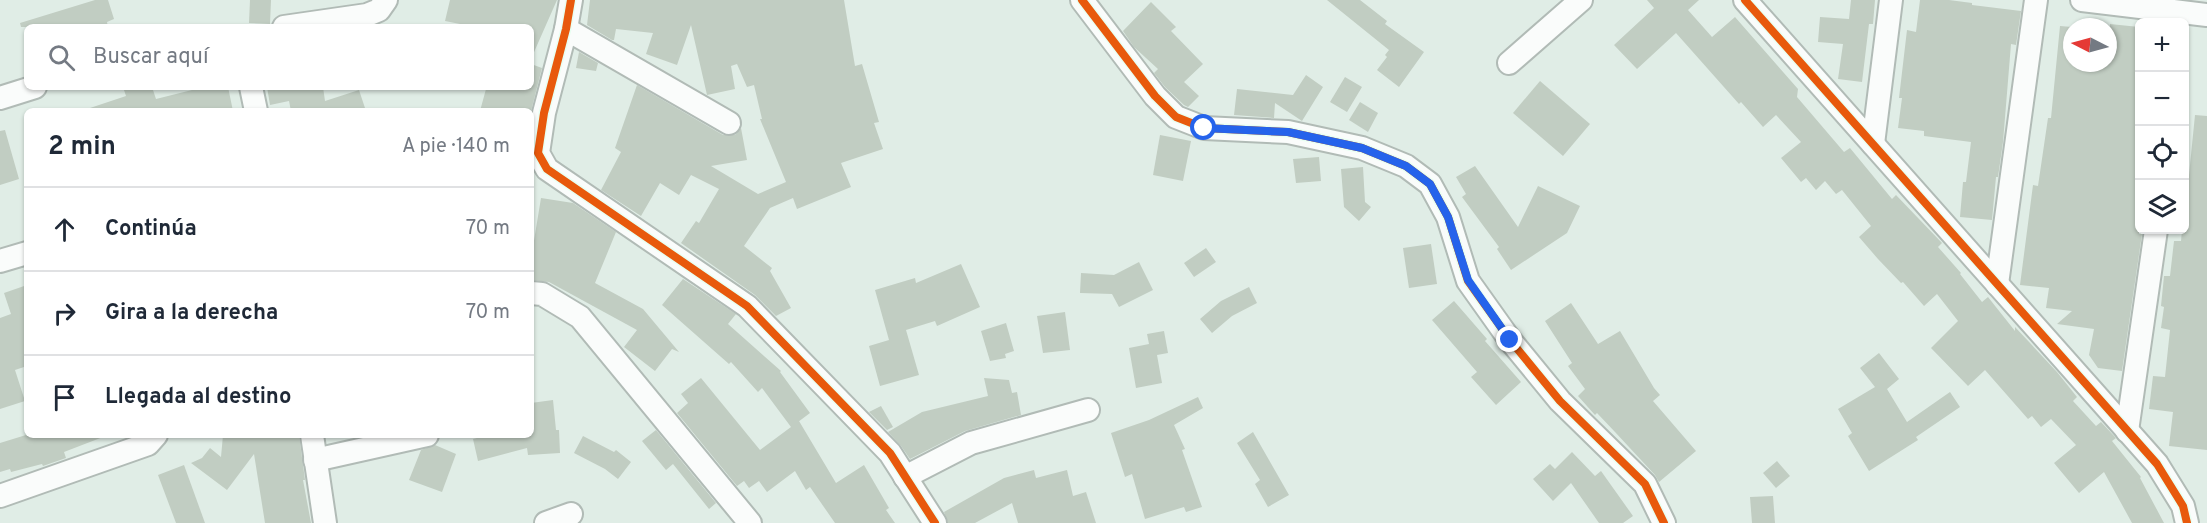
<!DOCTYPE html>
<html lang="es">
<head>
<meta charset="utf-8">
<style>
  :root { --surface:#fff; --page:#f2f2f3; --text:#1f2937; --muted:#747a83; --line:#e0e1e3 }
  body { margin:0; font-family:Overpass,sans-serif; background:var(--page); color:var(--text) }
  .controls { position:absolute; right:18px; top:18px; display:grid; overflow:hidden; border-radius:9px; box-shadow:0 2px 4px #0004 }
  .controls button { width:54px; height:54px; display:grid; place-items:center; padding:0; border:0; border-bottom:2px solid var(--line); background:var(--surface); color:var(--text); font:30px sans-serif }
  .compass { position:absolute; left:2063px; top:18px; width:54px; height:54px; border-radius:50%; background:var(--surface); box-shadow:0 2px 4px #0004; rotate:276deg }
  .stop { position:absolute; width:18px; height:18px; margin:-14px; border:4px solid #2563eb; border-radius:50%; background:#fff }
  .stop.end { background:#2563eb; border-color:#fff; box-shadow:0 2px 6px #0008 }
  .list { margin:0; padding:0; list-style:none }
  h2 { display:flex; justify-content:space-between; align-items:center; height:78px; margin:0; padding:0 24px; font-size:26px }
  h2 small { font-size:20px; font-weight:400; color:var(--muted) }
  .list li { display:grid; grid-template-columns:39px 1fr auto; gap:18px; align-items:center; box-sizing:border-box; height:84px; padding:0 24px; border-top:2px solid var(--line) }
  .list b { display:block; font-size:22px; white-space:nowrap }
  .list em { font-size:20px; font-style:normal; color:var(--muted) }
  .icon { flex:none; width:33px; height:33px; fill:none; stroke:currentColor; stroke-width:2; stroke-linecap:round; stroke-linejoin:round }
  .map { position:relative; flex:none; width:2207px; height:523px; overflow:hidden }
  .search { position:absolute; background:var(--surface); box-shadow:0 2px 4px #0004; left:24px; top:24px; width:510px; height:66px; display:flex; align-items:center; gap:15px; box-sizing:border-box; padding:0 21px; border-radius:9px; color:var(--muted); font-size:22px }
  .panel { position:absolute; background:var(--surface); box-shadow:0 2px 4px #0004; left:24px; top:108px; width:510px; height:330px; border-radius:9px }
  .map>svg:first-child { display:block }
  .building { fill:#c1cdc2 }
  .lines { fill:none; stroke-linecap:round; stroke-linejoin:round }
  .minor-casing { stroke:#b1bbb6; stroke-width:26 }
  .minor { stroke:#fafcfb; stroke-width:22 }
  .cycleway-casing { stroke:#e8fff2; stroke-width:11 }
  .cycleway { stroke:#e8590c; stroke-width:8 }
  .route { stroke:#2563eb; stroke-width:8 }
</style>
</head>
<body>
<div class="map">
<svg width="2207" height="523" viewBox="0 0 2207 523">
  <rect width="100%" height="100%" fill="#e0ede6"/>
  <g class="building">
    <polygon points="95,0 108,0 114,19 107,22 108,27 21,27 20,23"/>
    <polygon points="250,0 271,0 270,24 249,23"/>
    <polygon points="450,0 557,0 531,59 531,27 475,27 445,21"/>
    <polygon points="590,0 844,0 855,66 862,64 879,122 874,123 883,149 841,163 851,187 797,209 793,198 770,208 744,246 772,268 770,271 791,308 776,316 755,295 681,243 696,221 699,223 719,189 691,175 679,195 660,183 641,216 601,190 621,152 615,148 637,85 723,135 735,135 741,128 747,160 711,166 758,194 786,182 760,119 762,119 754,85 747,87 737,64 731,66 735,89 707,95 691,25 677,65 646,54 653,33 616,29 614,40 612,40 587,25"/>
    <polygon points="1327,0 1360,0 1387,21 1385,24 1424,52 1399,87 1377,70 1387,57 1385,55 1389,50"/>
    <polygon points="1647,0 1699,0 1688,10 1712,37 1735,17 1798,89 1797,97 1844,152 1850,148 1892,199 1896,195 1942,243 1938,247 1961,273 1960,274 1982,302 1988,297 2015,331 2015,327 2057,372 2077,397 2073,401 2096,426 2101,422 2116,438 2112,441 2141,477 2140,478 2164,523 2132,523 2104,472 2079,493 2054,463 2076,445 2051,419 2041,427 2032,416 2028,419 1985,370 1968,386 1931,348 1958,321 1937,294 1924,306 1903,282 1901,283 1878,259 1859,237 1871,226 1842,190 1836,194 1825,181 1816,190 1806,178 1801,182 1781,158 1801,142 1776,115 1763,127 1741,102 1739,104 1676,33 1637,69 1614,45 1654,8"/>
    <polygon points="1851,0 1875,0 1873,24 1869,24 1862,82 1838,79 1843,44 1818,42 1820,17 1849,19"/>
    <polygon points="1920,0 1949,0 1972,3 1972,5 2021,11 2016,45 2011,44 2003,142 1998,177 1996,177 1992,220 1960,217 1963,182 1966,182 1971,142 1924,136 1924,131 1898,128 1902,98 1899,98 1907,30 1916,32"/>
    <polygon points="1151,2 1176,27 1171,31 1203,64 1184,82 1199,96 1188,107 1184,105 1165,87 1154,73 1158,69 1134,47 1123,31"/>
    <polygon points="2110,24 2139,27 2139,234 2142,234 2122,371 2098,368 2089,355 2094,329 2057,324 2072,311 2046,308 2049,288 2020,285 2033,185 2038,186 2048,118 2051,118 2060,26 2072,27 2072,63 2108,63"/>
    <polygon points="579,52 598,63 596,71 576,68"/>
    <polygon points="531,64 542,68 531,111 480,111 486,89 494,87 531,87"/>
    <polygon points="1306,75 1323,87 1302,121 1275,103 1274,118 1234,115 1237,89 1293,95"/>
    <polygon points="1345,77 1362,87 1347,112 1330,102"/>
    <polygon points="1540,81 1590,124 1563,156 1513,113"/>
    <polygon points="123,87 152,87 156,99 204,87 228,87 233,111 91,111 90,108 126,96"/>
    <polygon points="267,87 323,87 325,101 359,90 366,111 291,111 289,101 270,105"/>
    <polygon points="1360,102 1378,113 1368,132 1349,120"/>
    <polygon points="2195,115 2207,116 2207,450 2169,446 2173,412 2149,409 2153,376 2165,377 2170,330 2161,328 2164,307 2161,306 2164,276 2170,276 2174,241 2181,241 2182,230 2184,230 2184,175 2189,175"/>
    <polygon points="5,130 19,179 0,185 0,131"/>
    <polygon points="1160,135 1191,141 1183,181 1153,175"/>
    <polygon points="1319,157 1321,181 1296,183 1293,159"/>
    <polygon points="1475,166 1518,227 1538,186 1580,206 1567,233 1511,270 1497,249 1499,247 1462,197 1466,194 1456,177"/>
    <polygon points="1363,167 1365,202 1371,207 1359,221 1344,207 1341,169"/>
    <polygon points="541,198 573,203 616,232 595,283 643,309 679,352 672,349 655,371 624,347 637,330 549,282 531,280 531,259"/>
    <polygon points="1431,244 1437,284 1409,288 1403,248"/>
    <polygon points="1206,248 1216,262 1194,277 1184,263"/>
    <polygon points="1139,262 1153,290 1119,307 1112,294 1080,293 1081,273 1114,275"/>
    <polygon points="961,264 980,307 937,326 935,321 906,330 919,375 880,386 869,346 889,340 875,290 915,278 916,283"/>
    <polygon points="683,279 736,314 728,324 781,371 780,372 810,413 798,422 799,421 836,483 864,465 889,508 886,510 895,523 835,523 810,487 806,490 795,471 767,492 759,481 749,488 744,481 737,486 677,413 688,403 681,394 701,378 760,450 791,427 762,388 758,392 731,362 729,364 662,305"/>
    <polygon points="27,285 27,366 15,370 25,401 0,409 0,318 11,314 4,293"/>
    <polygon points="1249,287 1257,303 1232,316 1212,333 1200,319 1221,301"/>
    <polygon points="1454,301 1487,339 1485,341 1521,382 1496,405 1471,377 1477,372 1432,320"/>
    <polygon points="1571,303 1598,344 1620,331 1654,388 1660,395 1653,401 1696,451 1659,482 1655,475 1615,432 1597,413 1595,415 1578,396 1585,389 1568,366 1572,363 1545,321"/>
    <polygon points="1065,312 1070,350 1043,353 1037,316"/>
    <polygon points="1006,323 1014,351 1005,354 1006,358 990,361 981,331"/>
    <polygon points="1164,331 1168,353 1157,355 1162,383 1136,388 1129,348 1149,344 1147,334"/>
    <polygon points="1879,353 1899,379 1887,389 1907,422 1950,392 1960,407 1916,437 1918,440 1869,471 1848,436 1852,433 1838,409 1875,387 1860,368"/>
    <polygon points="984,378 1009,380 1012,393 1017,392 1021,415 965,431 910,459 901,446 888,432 922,412 988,396"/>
    <polygon points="1198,397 1203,408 1174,425 1185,449 1182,450 1202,507 1186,512 1184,507 1145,519 1132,474 1125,477 1111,433 1149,420"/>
    <polygon points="553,400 556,430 559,430 560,453 528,455 527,448 478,461 473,439 489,435 531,435 531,403"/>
    <polygon points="881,406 893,427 887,430 869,412"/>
    <polygon points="656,430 716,503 709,509 673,464 666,470 642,441"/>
    <polygon points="1253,432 1289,495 1268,507 1255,484 1260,480 1237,443"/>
    <polygon points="26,435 103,435 103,437 64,452 66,458 43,466 42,464 11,472 10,469 0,472 0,443"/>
    <polygon points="223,435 299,435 305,480 303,480 311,523 265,523 254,454 227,490 191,463 202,458 210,448 221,457"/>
    <polygon points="583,436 614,452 616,450 631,462 618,479 605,469 574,453"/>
    <polygon points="435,445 456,454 442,492 409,480 421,450"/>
    <polygon points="1572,452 1595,476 1601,471 1633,516 1623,523 1599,523 1571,483 1553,501 1533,479 1550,464 1555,469"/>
    <polygon points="1777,461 1790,476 1776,488 1763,473"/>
    <polygon points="184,465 205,523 176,523 158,475"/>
    <polygon points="1034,470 1036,478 1067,470 1073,496 1086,492 1096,523 1018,523 1012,503 975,523 948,523 944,512 1004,478"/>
    <polygon points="1773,496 1775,523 1752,523 1750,497"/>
  </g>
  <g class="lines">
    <defs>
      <g id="minor">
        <polyline points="571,0 566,29 544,113 538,153 547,169 747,306 890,453 935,523"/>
        <polyline points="1082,0 1155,96 1176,117 1204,128 1288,132 1362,148 1406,166 1430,184 1448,217 1468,281 1510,340 1560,401 1645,484 1664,523"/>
        <polyline points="1745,0 2157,464 2183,506 2187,523"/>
        <polyline points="2082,0 2207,15"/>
        <polyline points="284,27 367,15 379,10 386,0"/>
        <polyline points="566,29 729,123"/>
        <polyline points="1509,63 1581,0"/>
        <polyline points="251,87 256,111"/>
        <polyline points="0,98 35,87"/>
        <polyline points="1873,144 1891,0"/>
        <polyline points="0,261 27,253"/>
        <polyline points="1997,284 2036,0"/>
        <polyline points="531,293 542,294 580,317 750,523"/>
        <polyline points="2127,431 2156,230"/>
        <polyline points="312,435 325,523"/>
        <polyline points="315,460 427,435"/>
        <polyline points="905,477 971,443 1088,410"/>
        <polyline points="0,496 148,444 156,435"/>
        <polyline points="546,523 571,514"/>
      </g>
    </defs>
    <use href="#minor" class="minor-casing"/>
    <use href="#minor" class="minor"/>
    <defs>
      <g id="cycleway">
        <polyline points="571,0 566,29 544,113 538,153 547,169 747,306 890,453 935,523"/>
        <polyline points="1082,0 1155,96 1176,117 1204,128 1288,132 1362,148 1406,166 1430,184 1448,217 1468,281 1510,340 1560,401 1645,484 1664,523"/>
        <polyline points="1745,0 2157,464 2183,506 2187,523"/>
      </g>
    </defs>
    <use href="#cycleway" class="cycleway-casing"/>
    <use href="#cycleway" class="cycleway"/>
  </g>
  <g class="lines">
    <polyline class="route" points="1204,128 1288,132 1362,148 1406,166 1430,184 1448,217 1468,280 1510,340"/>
  </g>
</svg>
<div class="controls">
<button>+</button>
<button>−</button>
<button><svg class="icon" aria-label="locate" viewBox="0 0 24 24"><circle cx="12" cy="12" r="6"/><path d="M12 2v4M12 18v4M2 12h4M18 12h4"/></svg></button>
<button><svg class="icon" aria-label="layers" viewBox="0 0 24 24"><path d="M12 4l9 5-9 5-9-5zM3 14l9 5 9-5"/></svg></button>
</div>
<svg class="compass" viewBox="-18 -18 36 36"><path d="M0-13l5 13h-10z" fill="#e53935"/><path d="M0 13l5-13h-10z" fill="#747a83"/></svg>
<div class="stop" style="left:1204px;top:128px"></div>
<div class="stop end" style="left:1510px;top:340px"></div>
<div class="search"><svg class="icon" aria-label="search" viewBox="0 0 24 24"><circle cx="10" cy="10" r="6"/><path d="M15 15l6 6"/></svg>Buscar aquí</div>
<section class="panel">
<h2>2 min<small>A pie · 140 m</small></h2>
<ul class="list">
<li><svg class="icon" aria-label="ahead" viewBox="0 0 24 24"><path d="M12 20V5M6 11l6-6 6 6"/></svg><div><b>Continúa</b></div><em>70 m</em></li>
<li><svg class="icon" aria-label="right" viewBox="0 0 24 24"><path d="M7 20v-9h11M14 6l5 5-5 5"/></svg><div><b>Gira a la derecha</b></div><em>70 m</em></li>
<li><svg class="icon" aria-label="arrive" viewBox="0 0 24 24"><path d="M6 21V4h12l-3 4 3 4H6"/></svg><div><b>Llegada al destino</b></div></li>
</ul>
</section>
</div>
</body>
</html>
